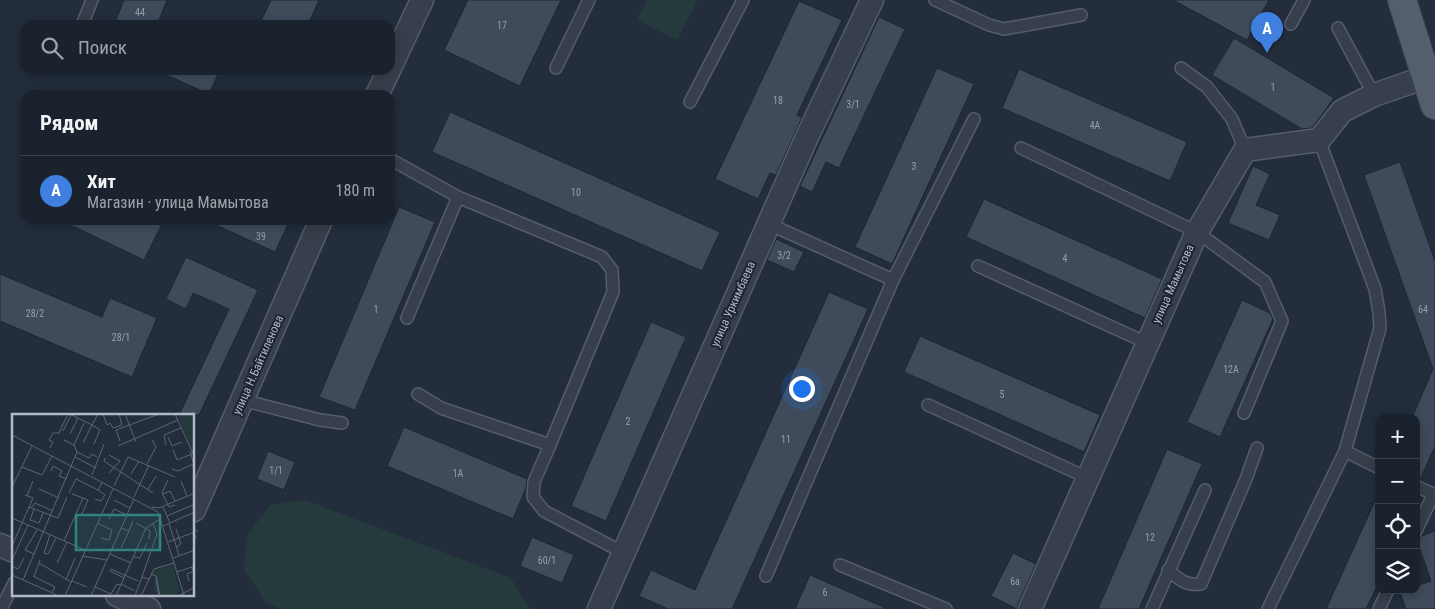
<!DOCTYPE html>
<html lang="ru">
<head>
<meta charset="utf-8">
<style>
  :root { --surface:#1a222d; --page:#272f39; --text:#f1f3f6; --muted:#9fa4aa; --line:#383f49; --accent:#8c9099 }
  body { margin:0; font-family:"Roboto Condensed",sans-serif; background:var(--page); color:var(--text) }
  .controls { position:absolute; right:15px; bottom:15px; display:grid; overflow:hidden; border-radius:10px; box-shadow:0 2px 12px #0003 }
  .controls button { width:45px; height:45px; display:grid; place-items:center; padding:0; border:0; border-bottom:1px solid var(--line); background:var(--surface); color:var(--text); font:25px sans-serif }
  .you { position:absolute; left:801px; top:388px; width:18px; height:18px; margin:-12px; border:4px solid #fff; border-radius:50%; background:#1a73e8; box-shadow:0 0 0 8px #1a73e833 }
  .badge { display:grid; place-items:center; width:32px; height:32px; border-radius:50%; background:var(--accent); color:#fff; font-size:16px; font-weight:700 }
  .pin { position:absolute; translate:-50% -41px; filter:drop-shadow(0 1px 2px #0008) }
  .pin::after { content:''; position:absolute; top:26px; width:18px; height:15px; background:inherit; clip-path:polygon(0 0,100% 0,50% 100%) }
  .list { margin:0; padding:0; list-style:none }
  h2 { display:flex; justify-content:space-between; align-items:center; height:65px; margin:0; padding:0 20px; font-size:21px }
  h2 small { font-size:16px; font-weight:400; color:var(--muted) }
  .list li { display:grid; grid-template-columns:32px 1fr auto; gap:15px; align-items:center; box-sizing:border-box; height:70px; padding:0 20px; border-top:1px solid var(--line) }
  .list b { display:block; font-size:19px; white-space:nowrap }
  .list p { margin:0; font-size:16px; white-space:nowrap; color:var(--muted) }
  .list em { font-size:16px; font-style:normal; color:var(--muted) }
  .icon { flex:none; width:28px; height:28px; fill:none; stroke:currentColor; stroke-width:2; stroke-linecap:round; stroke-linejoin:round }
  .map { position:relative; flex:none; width:1435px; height:609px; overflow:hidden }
  .search { position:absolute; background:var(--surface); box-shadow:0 2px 12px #0003; left:20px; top:20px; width:375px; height:55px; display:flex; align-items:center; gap:12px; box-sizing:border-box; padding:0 18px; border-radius:15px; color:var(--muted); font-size:19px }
  .panel { position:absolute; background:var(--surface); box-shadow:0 2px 12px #0003; left:20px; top:90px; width:375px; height:135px; border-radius:15px }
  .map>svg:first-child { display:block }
  .green { fill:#253a3d }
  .building { fill:#3f4b5b; stroke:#1e2633 }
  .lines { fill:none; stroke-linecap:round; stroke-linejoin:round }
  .lane-casing { stroke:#555d6a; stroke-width:14 }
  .street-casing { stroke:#555d6a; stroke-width:25 }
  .primary-casing { stroke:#404855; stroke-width:30 }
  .path { stroke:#43575a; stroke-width:3; stroke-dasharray:4 4; stroke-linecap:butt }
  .lane { stroke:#373f4c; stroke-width:11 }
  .street { stroke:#373f4c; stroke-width:22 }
  .primary { stroke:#545e6c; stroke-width:28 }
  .labels { text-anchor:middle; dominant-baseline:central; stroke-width:4; stroke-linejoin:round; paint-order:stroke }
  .number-label { font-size:10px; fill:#959ead }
  .street-label { font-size:12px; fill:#b2bac8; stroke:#1c2431 }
  .inset-road { fill:none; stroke:#5c6574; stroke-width:1 }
  .view { fill:#308480; fill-opacity:0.15; stroke:#308480; stroke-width:2.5 }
  .inset-edge { fill:none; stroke:#b2bac8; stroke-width:2.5 }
</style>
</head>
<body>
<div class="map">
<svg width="1435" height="609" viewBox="0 0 1435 609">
  <rect width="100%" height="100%" fill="#232d3c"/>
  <g class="green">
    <polygon points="647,0 698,0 677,40 637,20"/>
    <polygon points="305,500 511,578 530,609 282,609 266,603 243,568 248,534 270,505"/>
  </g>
  <g class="building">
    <polygon points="124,0 167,0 157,25 114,25"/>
    <polygon points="271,0 319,0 308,25 259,25"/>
    <polygon points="468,0 561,0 520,86 444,50"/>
    <polygon points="1173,0 1269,0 1247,40"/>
    <polygon points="799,1 842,20 797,115 802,117 776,175 770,173 758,199 715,179"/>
    <polygon points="879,17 905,29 839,168 826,162 812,192 800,186"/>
    <polygon points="1234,38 1334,98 1312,128 1302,129 1212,75"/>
    <polygon points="937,68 974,84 892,264 855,247"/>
    <polygon points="1019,69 1187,142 1170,181 1002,108"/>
    <polygon points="155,70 220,70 209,94"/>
    <polygon points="450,112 720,232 702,271 432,152"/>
    <polygon points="1400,162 1435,261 1435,446 1420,480 1416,479 1416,418 1412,418 1433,369 1364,175"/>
    <polygon points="1253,166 1270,174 1256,205 1280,215 1269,240 1228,223"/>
    <polygon points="984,199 1162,279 1145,318 966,237"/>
    <polygon points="399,207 435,222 355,410 319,397"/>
    <polygon points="60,220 164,220 144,260"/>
    <polygon points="205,220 290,220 275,252"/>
    <polygon points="776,239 804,252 794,272 767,260"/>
    <polygon points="186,257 258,290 199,415 179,415 229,309 193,293 186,309 166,299"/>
    <polygon points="0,274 102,317 110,298 157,318 132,377 0,321"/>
    <polygon points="829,292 868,309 732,609 668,609 639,596 651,570 695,590"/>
    <polygon points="1242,300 1270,313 1273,319 1220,437 1187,422"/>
    <polygon points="651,322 686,337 606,521 571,506"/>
    <polygon points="920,336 1100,415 1084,452 904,372"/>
    <polygon points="404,427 527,479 526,488 513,519 387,466"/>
    <polygon points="1167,449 1202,464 1139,609 1098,609"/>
    <polygon points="268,451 295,462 284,490 257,479"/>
    <polygon points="1379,492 1379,582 1366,609 1326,609"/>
    <polygon points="1435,531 1435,609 1406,609 1400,592 1405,590 1416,590 1416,586 1431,581 1416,538"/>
    <polygon points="532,537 574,555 562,583 520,566"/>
    <polygon points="1013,553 1036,564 1018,604 1017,609 991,596"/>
    <polygon points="810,575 888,609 795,609"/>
  </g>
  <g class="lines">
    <defs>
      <g id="lane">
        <polyline points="935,0 989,25 1004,29 1081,15"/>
        <polyline points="1291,24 1304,0"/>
        <polyline points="82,25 92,0"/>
        <polyline points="1338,28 1374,95"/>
        <polyline points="556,68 589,0"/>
        <polyline points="1181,68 1207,87 1232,119 1245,150"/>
        <polyline points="690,102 743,0"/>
        <polyline points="1021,148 1197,232 1265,282 1282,321 1244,413"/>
        <polyline points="390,159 458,197 602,257 612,270 613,292 550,445 441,408 418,394"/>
        <polyline points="769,224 893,280 974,119"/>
        <polyline points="978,266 1147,343"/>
        <polyline points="407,318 458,197"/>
        <polyline points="242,400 320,420 342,423"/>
        <polyline points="928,405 1088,478"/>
        <polyline points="550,445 534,482 533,497 544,511 624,553"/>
        <polyline points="1345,451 1379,468"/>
        <polyline points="1416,486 1435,495"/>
        <polyline points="1416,531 1433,495"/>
        <polyline points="840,565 946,609"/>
        <path d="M1168 570C1180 580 1186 586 1201 584L1246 479 1257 448"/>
        <polyline points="766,576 893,280"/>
        <polyline points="1,609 14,583"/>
        <polyline points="1152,609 1205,490"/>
        <polyline points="1268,609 1345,451 1380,328 1379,312 1375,289 1319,140"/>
        <polyline points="1379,609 1388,590"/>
      </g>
      <g id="street">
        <polyline points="390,68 422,0"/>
        <polyline points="377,95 389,70"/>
        <polyline points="194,510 321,220"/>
        <polyline points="0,545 14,551"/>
        <polyline points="117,595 149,609"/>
        <polyline points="599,609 806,139 872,0"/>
        <polyline points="1030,609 1197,232 1245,150 1319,140 1342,111 1374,95 1426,77"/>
      </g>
      <polyline id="primary" points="1402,0 1435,105"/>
    </defs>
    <use href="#lane" class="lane-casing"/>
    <use href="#street" class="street-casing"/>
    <use href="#primary" class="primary-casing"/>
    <polyline class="path" points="194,539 197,530"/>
    <use href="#lane" class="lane"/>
    <use href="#street" class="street"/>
    <use href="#primary" class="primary"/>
  </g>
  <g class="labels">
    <g class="number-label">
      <text x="140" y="12">44</text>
      <text x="502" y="25">17</text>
      <text x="1273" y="87">1</text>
      <text x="778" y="100">18</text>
      <text x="853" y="104">3/1</text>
      <text x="1095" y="125">4А</text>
      <text x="914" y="166">3</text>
      <text x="576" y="192">10</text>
      <text x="261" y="236">39</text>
      <text x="784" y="255">3/2</text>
      <text x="1065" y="258">4</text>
      <text x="376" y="309">1</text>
      <text x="1423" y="309">64</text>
      <text x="35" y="313">28/2</text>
      <text x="121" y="337">28/1</text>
      <text x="1231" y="369">12А</text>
      <text x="1002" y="394">5</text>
      <text x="628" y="421">2</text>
      <text x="786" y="439">11</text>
      <text x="276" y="470">1/1</text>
      <text x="458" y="473">1А</text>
      <text x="1150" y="537">12</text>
      <text x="547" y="560">60/1</text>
      <text x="1015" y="581">6а</text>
      <text x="825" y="592">6</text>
    </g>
    <g class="street-label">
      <text transform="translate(1173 284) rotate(-66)">улица Мамытова</text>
      <text transform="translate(733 304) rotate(-66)">улица Уркимбаева</text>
      <text transform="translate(258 365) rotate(-66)">улица Н.Байтиленова</text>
    </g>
  </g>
  <g transform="translate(12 414)">
    <rect width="182" height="182" fill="#232d3c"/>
    <path d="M166 0H182V40ZM160 151 168 177 162 182H148L142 176 143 162 140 161 142 156Z" fill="#253a3d"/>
    <path class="inset-road" d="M58 0 80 11 71 29M91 0 95 11 98 9 101 14 110 11 107 0M113 0 124 28M163 0 183 44M51 17 59 1M58 20 66 4M0 21 146 98 172 181M156 23 160 32 170 28M108 27 104 16 147 0M82 30 88 16 80 11 86 0M62 31 72 9M154 31 152 21 169 14M106 32 166 6M38 34 41 28 37 26 41 19H47L55 2M161 35 165 46 180 40M178 37 183 55M65 38 77 44 80 40 85 43M63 43 84 54M93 44 92 47 141 79M135 50 144 33 140 26M10 53 30 61 40 42M160 55 166 57 181 50M39 57 41 52 50 57 47 62 55 65M97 59 108 47 97 41M119 60 127 47M80 61 92 30M156 66 150 79 157 93 163 91M169 67 175 82M102 72 116 43 163 63M0 73 20 32M27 75 47 84M136 75 144 62M57 79 64 65 86 76M151 80 158 77 163 87M15 82 21 67M122 83 137 51M83 85 89 87 93 81 86 76 90 69M102 86 118 94M17 93 46 104 55 83M140 93 147 94 183 79M151 93 158 109M19 94 23 89 41 97M22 95 18 106 27 109 31 99M69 102 76 86 71 84M155 102 183 90M0 104 73 136M97 105 102 95 115 101M85 109 100 116 97 126 89 124M124 109 138 117 137 125M157 110 167 141M151 112 183 98M109 114 117 117 121 107M164 115 169 130 165 133M38 121 32 139 36 140 44 124M52 127 71 84 60 80M156 128 183 118M0 132 21 84 13 81M109 134 117 117M22 140 13 136 25 116M98 140 119 149M70 142 95 146M122 143 128 144 135 129M161 144 183 136M0 146 16 111M27 149 59 168M45 149 55 128M0 152 6 155 12 144M98 157 99 155 126 167M98 157 112 164M165 158 183 152M139 160 144 162 148 182M0 161 47 182M21 162 43 173 40 178M22 163 28 146M137 165 130 163 145 120 141 109M144 165 147 181M11 166 65 38 62 31 52 26M54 166 63 144M60 167 75 173M177 167 175 160 182 157 179 153M109 170 123 177M83 173 99 180 105 170 109 171M53 182 101 75M79 182 122 85M104 182 134 114 148 105M123 182 130 163M129 182 142 155 162 149M166 182 183 173"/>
    <path class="view" d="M64 101H148V136H64Z"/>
    <rect width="182" height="182" class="inset-edge"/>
  </g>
</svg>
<div class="controls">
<button>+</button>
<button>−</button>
<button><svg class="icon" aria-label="locate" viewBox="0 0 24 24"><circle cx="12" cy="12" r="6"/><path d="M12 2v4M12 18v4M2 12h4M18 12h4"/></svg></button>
<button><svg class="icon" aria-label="layers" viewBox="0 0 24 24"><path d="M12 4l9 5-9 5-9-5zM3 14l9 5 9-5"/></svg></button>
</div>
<div class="you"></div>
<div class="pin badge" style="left:1267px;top:53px;background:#3f7fe0">A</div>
<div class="search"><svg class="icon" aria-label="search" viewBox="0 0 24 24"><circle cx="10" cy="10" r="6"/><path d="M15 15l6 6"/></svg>Поиск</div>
<section class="panel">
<h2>Рядом<small></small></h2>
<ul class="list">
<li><span class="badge" style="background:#3f7fe0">A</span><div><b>Хит</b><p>Магазин · улица Мамытова</p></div><em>180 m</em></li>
</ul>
</section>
</div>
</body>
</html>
